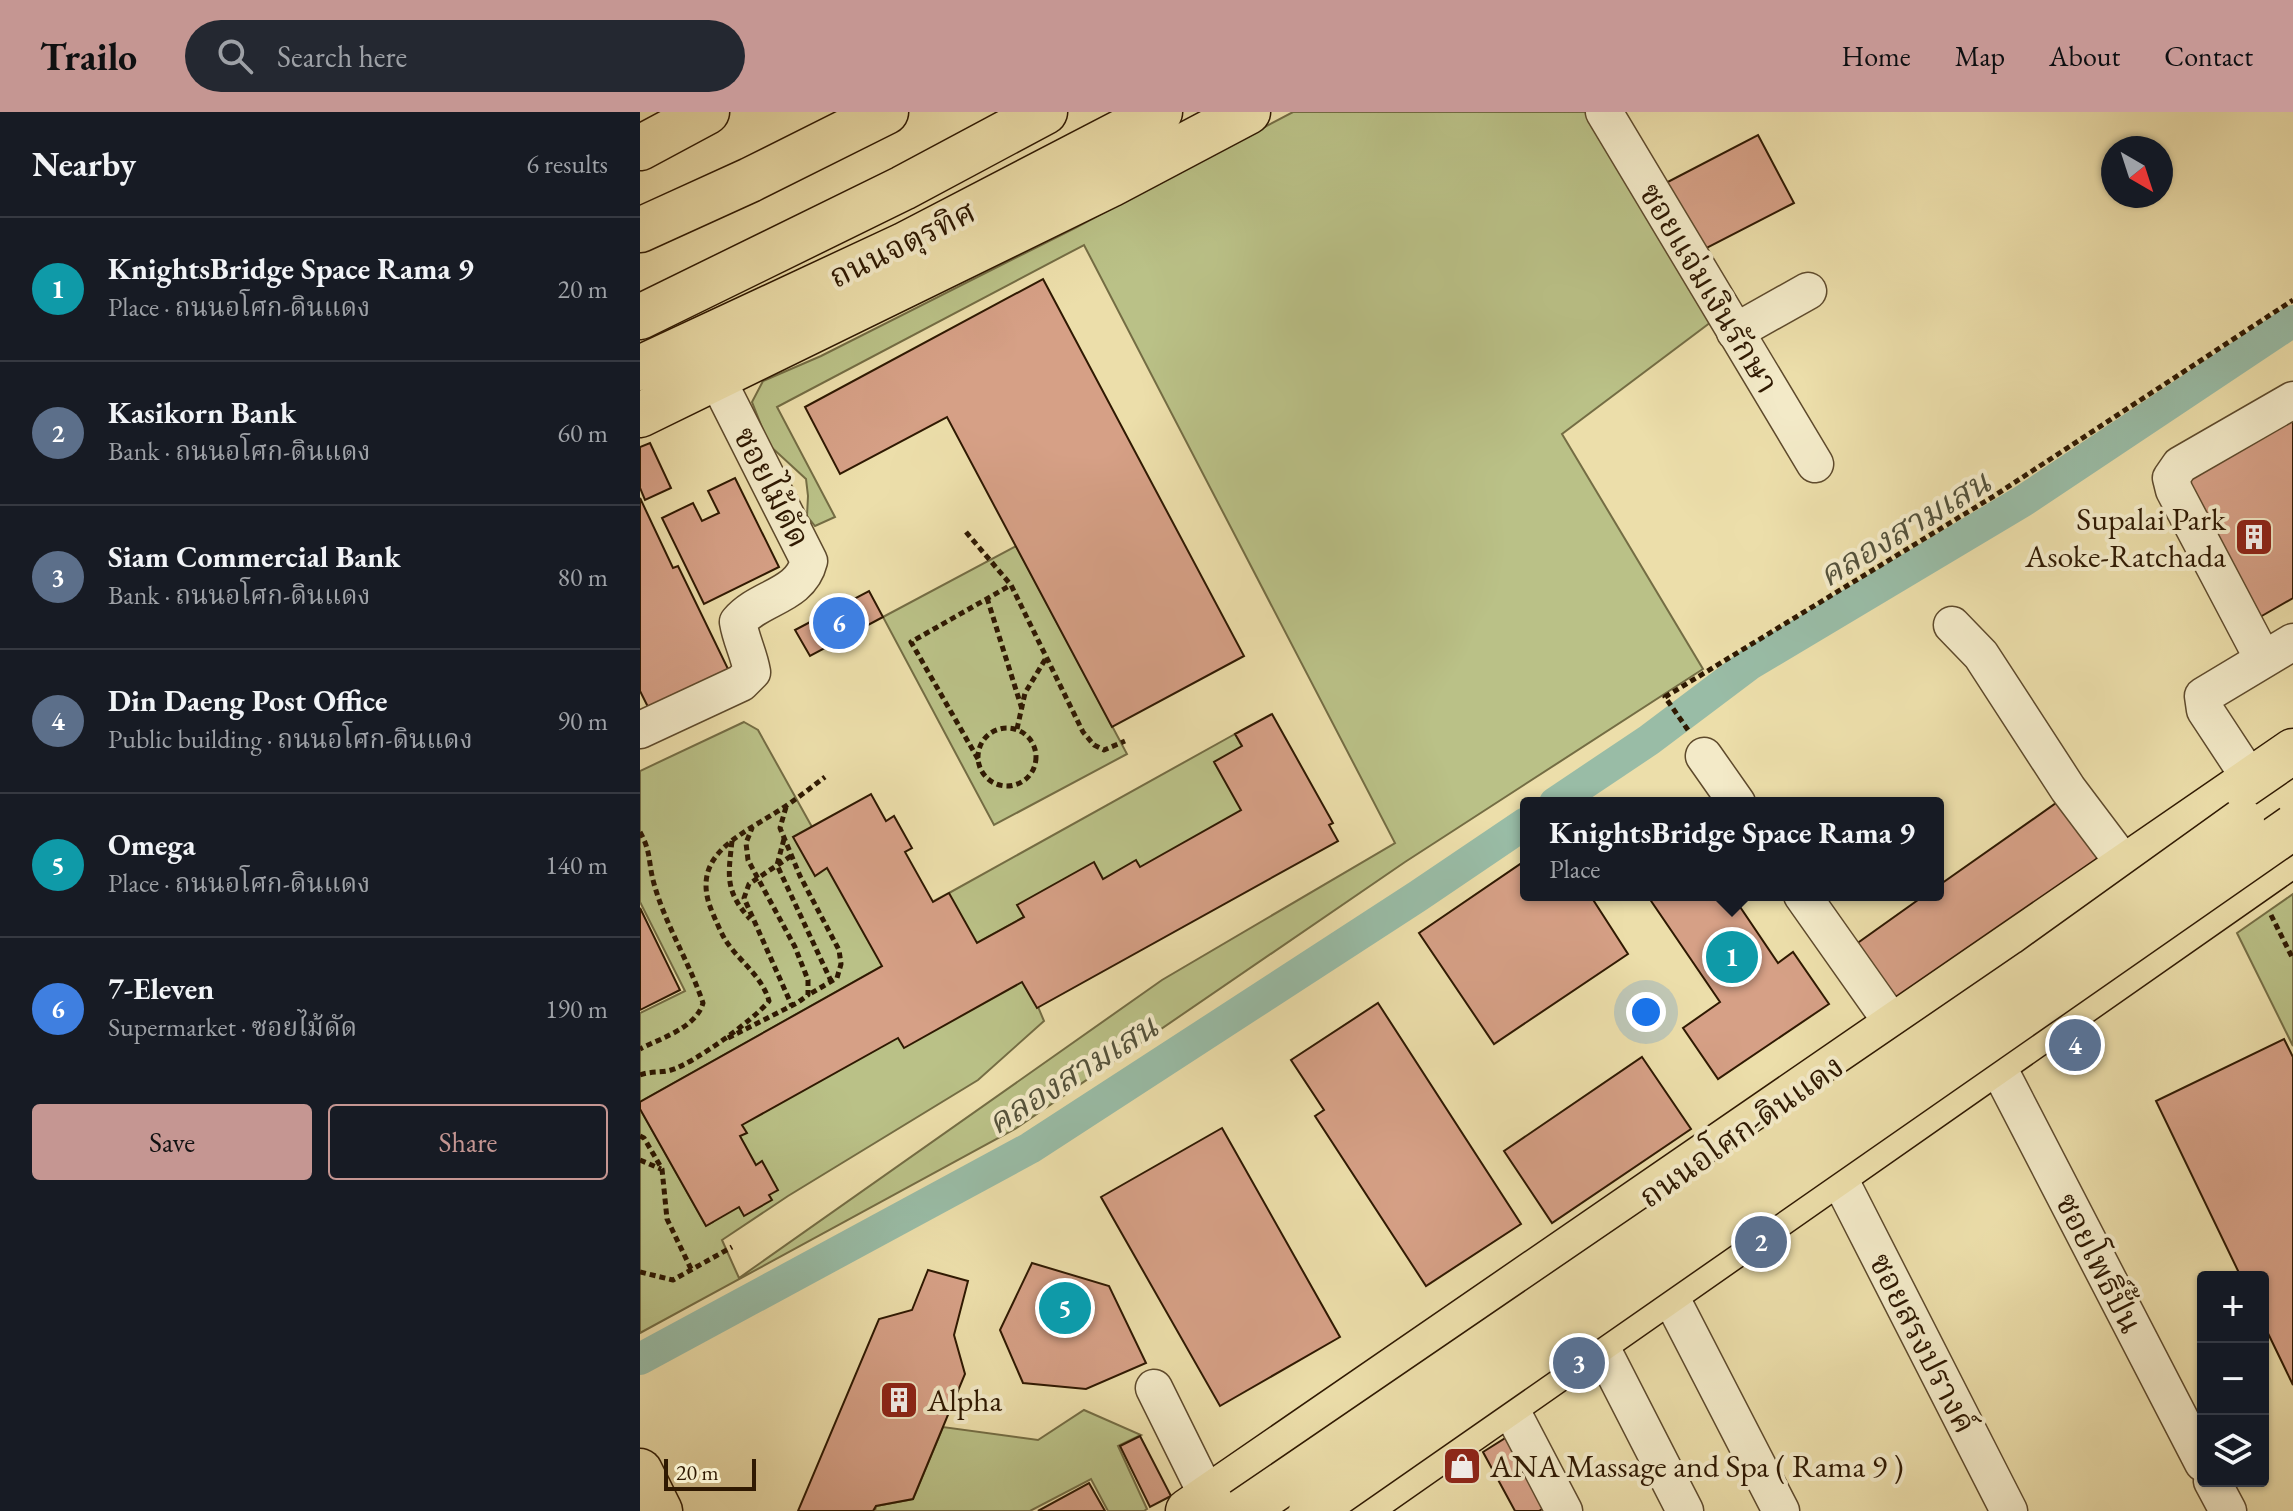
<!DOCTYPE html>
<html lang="en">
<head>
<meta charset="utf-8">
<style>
  :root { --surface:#171b24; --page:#242831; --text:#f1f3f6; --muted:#9ea1a6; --line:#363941; --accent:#c59692 }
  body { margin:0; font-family:"EB Garamond","Noto Serif Thai",serif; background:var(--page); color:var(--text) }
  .controls { position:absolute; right:24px; bottom:24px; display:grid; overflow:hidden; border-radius:8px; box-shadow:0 2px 6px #0004 }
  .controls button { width:72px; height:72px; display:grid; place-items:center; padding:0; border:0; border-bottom:2px solid var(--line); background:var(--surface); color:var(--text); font:40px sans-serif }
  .compass { position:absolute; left:1461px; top:24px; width:72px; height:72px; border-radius:50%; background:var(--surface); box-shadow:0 2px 6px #0004; rotate:141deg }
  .scale { position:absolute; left:24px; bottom:20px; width:92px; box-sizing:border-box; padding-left:8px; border:4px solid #2f1902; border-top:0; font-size:22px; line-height:28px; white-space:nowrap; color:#2f1902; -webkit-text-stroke:6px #f3eac8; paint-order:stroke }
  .you { position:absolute; left:1006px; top:900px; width:28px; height:28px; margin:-20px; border:6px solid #fff; border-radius:50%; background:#1a73e8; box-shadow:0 0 0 12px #1a73e833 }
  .badge { display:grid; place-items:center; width:52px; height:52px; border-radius:50%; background:var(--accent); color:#fff; font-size:26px; font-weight:700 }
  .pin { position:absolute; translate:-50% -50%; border:4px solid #fff; box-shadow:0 2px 8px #0006 }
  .popup { position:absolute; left:880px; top:685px; width:424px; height:104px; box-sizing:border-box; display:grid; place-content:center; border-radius:8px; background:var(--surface); filter:drop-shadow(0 2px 6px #0005); font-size:26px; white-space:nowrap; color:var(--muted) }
  .popup b { font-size:30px; color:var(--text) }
  .popup::after { content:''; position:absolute; left:50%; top:100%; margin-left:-16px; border:16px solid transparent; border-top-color:var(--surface) }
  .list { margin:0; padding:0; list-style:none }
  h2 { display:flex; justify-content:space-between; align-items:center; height:104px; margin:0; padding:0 32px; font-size:34px }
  h2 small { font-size:26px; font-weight:400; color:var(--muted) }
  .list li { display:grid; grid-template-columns:52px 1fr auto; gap:24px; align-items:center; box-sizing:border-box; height:144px; padding:0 32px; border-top:2px solid var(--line) }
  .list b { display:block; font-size:30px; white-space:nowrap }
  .list p { margin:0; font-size:26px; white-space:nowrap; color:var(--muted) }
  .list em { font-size:26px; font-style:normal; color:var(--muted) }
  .actions { display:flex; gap:16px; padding:24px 32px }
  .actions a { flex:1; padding:18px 0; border:2px solid var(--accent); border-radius:8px; text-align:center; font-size:28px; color:var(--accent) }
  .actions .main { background:var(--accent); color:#111 }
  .icon { flex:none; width:44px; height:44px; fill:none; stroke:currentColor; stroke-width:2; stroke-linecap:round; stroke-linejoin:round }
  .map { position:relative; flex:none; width:1653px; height:1399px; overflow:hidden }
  header { display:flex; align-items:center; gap:48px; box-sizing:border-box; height:112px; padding:0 40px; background:var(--accent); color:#111 }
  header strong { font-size:38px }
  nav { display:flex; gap:44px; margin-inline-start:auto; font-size:28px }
  .search { width:560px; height:72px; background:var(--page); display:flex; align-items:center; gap:20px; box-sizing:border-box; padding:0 28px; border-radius:44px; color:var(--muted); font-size:30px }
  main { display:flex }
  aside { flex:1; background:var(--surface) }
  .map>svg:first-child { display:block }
  .green { fill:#bac187; stroke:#746d44; stroke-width:2 }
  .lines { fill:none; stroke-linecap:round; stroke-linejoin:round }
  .canal { stroke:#99bca6; stroke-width:32 }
  .building { fill:#d6a086; stroke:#2f1902; stroke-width:2 }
  .minor-casing { stroke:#5e4a2c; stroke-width:39 }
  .major-casing { stroke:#2f1902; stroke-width:47 }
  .highway-casing { stroke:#2f1902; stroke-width:47 }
  .path { stroke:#2f1902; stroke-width:5; stroke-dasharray:6 4; stroke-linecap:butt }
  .minor { stroke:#f3eac8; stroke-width:36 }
  .major { stroke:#ecdeaa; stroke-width:44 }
  .highway { stroke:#ecdeaa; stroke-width:44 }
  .major-bridge-casing { stroke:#2f1902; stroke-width:47; stroke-linecap:butt }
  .major-bridge { stroke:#ecdeaa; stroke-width:44 }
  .labels { text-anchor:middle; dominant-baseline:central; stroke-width:8; stroke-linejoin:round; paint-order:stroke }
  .street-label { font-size:32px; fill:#2f1902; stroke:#f3eac8 }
  .poi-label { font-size:32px; fill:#2f1902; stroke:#f3eac8; text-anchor:start }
  .water-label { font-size:34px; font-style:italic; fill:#54523b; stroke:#f3eac8 }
</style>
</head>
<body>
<header>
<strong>Trailo</strong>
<div class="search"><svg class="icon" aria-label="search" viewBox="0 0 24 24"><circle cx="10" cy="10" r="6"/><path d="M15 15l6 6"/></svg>Search here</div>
<nav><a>Home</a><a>Map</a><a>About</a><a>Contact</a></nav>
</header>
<main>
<aside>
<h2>Nearby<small>6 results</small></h2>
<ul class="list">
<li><span class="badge" style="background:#0f9aa8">1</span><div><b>KnightsBridge Space Rama 9</b><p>Place · ถนนอโศก-ดินแดง</p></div><em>20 m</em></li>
<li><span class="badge" style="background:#5c6f8a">2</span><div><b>Kasikorn Bank</b><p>Bank · ถนนอโศก-ดินแดง</p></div><em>60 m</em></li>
<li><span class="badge" style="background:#5c6f8a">3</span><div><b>Siam Commercial Bank</b><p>Bank · ถนนอโศก-ดินแดง</p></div><em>80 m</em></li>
<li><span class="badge" style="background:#5c6f8a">4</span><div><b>Din Daeng Post Office</b><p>Public building · ถนนอโศก-ดินแดง</p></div><em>90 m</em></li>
<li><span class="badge" style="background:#0f9aa8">5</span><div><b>Omega</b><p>Place · ถนนอโศก-ดินแดง</p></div><em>140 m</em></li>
<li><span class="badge" style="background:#3f7fe0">6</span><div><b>7-Eleven</b><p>Supermarket · ซอยไม้ดัด</p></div><em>190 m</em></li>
</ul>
<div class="actions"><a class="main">Save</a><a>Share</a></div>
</aside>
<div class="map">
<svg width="1653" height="1399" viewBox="0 0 1653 1399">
  <rect width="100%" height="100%" fill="#ecdeaa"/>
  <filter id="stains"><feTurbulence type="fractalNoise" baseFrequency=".0025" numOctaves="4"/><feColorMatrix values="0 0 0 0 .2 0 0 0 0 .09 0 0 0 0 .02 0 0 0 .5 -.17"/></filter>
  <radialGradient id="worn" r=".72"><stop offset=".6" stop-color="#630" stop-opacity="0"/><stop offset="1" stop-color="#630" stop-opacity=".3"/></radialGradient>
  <g class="green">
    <polygon points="653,0 950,0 1079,204 922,322 1063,557 765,750 375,1017 0,1221 0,997 66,1114 73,1110 70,1012 379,850 404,909 338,968 148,1084 82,1128 99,1166 522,868 755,731 444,133 137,295 195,405 175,414 167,404 168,384 166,367 129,333 112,290 123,269 181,244 435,116"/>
    <polygon points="376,434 487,642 354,713 243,505"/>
    <polygon points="104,610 118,618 172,715 226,825 309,781 595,622 634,691 510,768 384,805 337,831 242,854 0,990 0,901 45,879 0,790 0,659"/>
    <polygon points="1653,782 1653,934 1597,821"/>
    <polygon points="444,1298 501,1323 478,1334 507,1397 504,1399 468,1399 451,1367 390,1399 235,1399 236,1394 273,1387 303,1315 398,1328"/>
  </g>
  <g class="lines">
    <g class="canal">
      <polyline points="915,691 1009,628 1110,552 1383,389 1653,209"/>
      <polyline points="0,1247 390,1036 778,784 886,711"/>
    </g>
  </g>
  <g class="building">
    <polygon points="1118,23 1154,91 1055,142 1020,74"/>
    <polygon points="403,167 604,544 472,615 307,305 200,362 165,295"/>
    <polygon points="1653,298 1653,486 1620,505 1539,363"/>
    <polygon points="10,331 31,376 5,388 0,376 0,335"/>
    <polygon points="95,366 139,455 64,492 22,406 53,391 62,409 79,401 68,379"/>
    <polygon points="0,386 33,456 38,454 89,559 9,597 0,579"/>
    <polygon points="229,479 243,505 170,544 155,518"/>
    <polygon points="632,602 693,711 689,713 698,729 397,896 382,870 264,936 258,926 102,1013 107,1021 100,1024 116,1053 122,1049 138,1078 129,1083 132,1088 104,1104 99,1095 66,1114 0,997 0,990 242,854 187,756 175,764 153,725 231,682 246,709 254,704 272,736 265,740 293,790 309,781 337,831 384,805 377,793 454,750 463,767 496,748 500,755 601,698 574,650 602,634 595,622"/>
    <polygon points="1426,684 1469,744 1254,894 1212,835 1285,783 1298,783 1298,774"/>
    <polygon points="886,748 886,783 950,783 988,842 854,932 779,821"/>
    <polygon points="1007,783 1092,783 1138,851 1153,840 1189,892 1078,967 1043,916 1080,890"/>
    <polygon points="0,796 40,878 0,898"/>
    <polygon points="738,891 881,1112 786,1174 675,1004 684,998 651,948"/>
    <polygon points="1644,927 1653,945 1653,1273 1623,1211 1623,1165 1601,1165 1516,989"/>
    <polygon points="1002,945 1051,1017 912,1111 864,1039"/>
    <polygon points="582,1016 700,1225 580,1294 461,1085"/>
    <polygon points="392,1151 469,1174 506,1251 446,1277 383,1271 360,1218"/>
    <polygon points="288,1158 328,1169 314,1223 325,1262 273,1387 236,1394 233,1399 158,1399 239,1207 272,1198"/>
    <polygon points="500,1324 531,1384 510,1395 480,1334"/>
    <polygon points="867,1325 904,1396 899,1399 875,1399 843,1340"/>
    <polygon points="449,1371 465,1399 398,1399"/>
  </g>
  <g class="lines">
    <defs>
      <g id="minor">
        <polyline points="964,0 1175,352"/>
        <polyline points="1095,220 1168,179"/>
        <polyline points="1312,513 1341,543 1428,677 1486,754"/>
        <polyline points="1623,547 1534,378 1531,366 1540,353 1653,288"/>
        <path d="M0 618 101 571 112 560C109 542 101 528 98 510 120 484 160 485 169 449L77 267"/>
        <polyline points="1064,644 1097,691"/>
        <polyline points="1611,668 1565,598 1563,584 1653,530"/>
        <polyline points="1162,783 1253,912"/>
        <polyline points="1356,951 1563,1351"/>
        <polyline points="1197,1062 1369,1399"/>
        <polyline points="1028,1180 1141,1399"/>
        <polyline points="958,1229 1045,1399"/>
        <polyline points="514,1276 568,1385"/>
        <polyline points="868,1292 924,1399"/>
        <polyline points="1572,1369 1588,1399"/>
      </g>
      <g id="major">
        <polyline points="0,256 264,133 520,0"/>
        <polyline points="0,303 470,73 608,0"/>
        <polyline points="0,1359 20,1399"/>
        <polyline points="548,1399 1653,639"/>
        <polyline points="714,1399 1653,742"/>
      </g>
      <g id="highway">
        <polyline points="0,36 67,0"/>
        <polyline points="0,118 110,68 246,0"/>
        <polyline points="0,205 263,76 405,0"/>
      </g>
    </defs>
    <use href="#minor" class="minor-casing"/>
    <use href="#major" class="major-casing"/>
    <use href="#highway" class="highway-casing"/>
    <g class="path">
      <polyline points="326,420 371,473 443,620 454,633 464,638 485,629"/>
      <polyline points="347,486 382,597"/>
      <circle cx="367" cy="645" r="29"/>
      <polyline points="377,617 385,581 406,546"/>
      <polyline points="1048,618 1025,585 1354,384 1653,188"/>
      <polyline points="338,647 271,530 371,473"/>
      <polyline points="146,695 140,716 160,764 199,838 201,852 197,866 168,883"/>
      <path d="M0 720C11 740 8 747 13 768 24 811 49 849 63 891 56 916 21 926 0 937"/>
      <polyline points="144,727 137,753 191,869"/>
      <path d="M92 729C88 765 85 779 110 807"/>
      <polyline points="151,744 109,772 104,786 152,894"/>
      <polyline points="1631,803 1653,847"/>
      <polyline points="88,926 157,891 168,883 168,868 155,835 108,748 106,731 112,716"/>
      <path d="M0 963C10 959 21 961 31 958 53 952 115 907 129 889 122 864 100 850 86 829 81 821 77 811 73 802 48 746 95 726 135 701 153 690 169 677 185 665"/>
      <polyline points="0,1024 4,1026 22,1057 27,1107 52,1159"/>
      <polyline points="0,1048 21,1057"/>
      <polyline points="0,1160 33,1168 92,1135"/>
    </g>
    <use href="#minor" class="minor"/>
    <use href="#major" class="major"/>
    <use href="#highway" class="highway"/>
    <defs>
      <g id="major-bridge">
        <polyline points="603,1399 1393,859 1602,709"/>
        <polyline points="671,1399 1653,715"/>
      </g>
    </defs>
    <use href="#major-bridge" class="major-bridge-casing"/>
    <use href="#major-bridge" class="major-bridge"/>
  </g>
  <defs>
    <symbol id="building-square" viewBox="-11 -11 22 22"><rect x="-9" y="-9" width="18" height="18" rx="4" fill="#8f2418" stroke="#f3eac8"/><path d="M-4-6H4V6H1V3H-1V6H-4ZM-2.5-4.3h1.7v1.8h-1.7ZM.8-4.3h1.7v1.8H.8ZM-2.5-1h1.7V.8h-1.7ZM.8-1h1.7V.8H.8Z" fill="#fff"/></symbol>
    <symbol id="shop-square" viewBox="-11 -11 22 22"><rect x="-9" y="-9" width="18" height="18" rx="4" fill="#8f2418" stroke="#f3eac8"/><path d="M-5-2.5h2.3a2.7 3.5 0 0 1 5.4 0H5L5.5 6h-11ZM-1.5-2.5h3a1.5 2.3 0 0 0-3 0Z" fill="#fff"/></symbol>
  </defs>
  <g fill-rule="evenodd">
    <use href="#building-square" x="1592" y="403" width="44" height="44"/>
    <use href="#building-square" x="237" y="1266" width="44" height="44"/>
    <use href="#shop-square" x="800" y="1332" width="44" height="44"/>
  </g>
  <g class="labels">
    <g class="street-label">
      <text transform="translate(262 132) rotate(-26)">ถนนจตุรทิศ</text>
      <text transform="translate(1069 176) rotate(59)">ซอยแจ่มเงินรักษา</text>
      <text transform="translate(132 375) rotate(63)">ซอยไม้ดัด</text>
      <text transform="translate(1101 1019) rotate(-35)">ถนนอโศก-ดินแดง</text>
      <text transform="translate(1459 1151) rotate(63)">ซอยโพธิ์ปั้น</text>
      <text transform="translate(1283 1231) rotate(63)">ซอยสรงปรางค์</text>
    </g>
    <g class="poi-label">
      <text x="1586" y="407" text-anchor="end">Supalai Park<tspan x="1586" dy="37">Asoke-Ratchada</tspan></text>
      <text x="287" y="1288">Alpha</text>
      <text x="850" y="1354">ANA Massage and Spa ( Rama 9 )</text>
    </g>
    <g class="water-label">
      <text transform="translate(1264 416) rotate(-31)">คลองสามเสน</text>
      <text transform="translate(432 962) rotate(-32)">คลองสามเสน</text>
    </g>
  </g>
  <rect width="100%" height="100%" filter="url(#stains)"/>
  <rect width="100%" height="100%" fill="url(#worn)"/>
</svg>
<div class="controls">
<button>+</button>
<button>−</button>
<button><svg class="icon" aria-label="layers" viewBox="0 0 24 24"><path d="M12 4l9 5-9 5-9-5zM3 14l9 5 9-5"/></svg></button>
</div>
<svg class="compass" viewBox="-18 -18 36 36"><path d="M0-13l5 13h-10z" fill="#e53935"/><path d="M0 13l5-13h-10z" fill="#9ea1a6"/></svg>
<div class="scale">20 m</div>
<div class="you"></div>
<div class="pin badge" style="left:1092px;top:845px;background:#0f9aa8">1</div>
<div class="popup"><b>KnightsBridge Space Rama 9</b>Place</div>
<div class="pin badge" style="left:1121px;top:1130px;background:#5c6f8a">2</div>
<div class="pin badge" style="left:939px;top:1251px;background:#5c6f8a">3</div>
<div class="pin badge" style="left:1435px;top:933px;background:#5c6f8a">4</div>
<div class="pin badge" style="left:425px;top:1196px;background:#0f9aa8">5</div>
<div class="pin badge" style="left:199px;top:511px;background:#3f7fe0">6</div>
</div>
</main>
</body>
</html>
